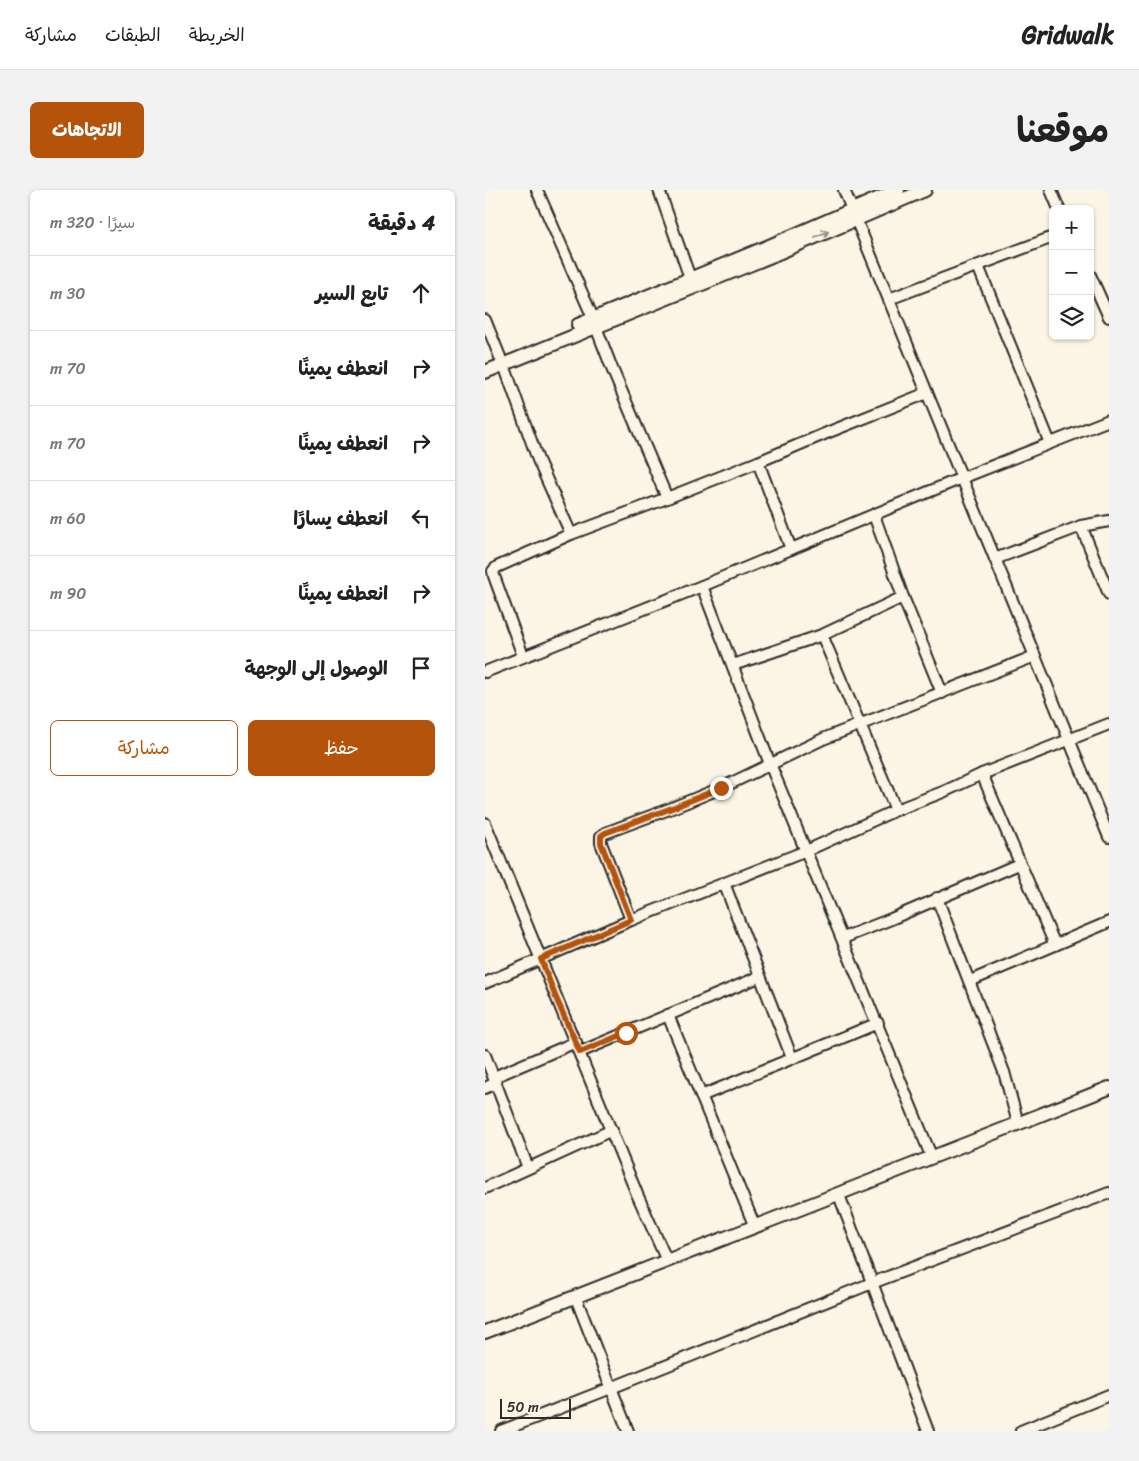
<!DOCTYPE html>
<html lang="ar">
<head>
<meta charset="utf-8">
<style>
  :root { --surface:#fff; --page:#f2f2f2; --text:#222; --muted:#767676; --line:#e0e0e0; --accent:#b45309 }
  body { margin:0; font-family:Sriracha,"Playpen Sans Arabic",sans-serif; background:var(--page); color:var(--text); direction:rtl }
  .controls { position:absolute; right:15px; top:15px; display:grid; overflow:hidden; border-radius:8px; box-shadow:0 1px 4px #0004 }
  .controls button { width:45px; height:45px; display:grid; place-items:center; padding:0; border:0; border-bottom:1px solid var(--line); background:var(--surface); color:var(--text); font:25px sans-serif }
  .scale { position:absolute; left:15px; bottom:12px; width:71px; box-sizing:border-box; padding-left:5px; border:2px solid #2b2b2b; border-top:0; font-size:14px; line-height:18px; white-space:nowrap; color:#2b2b2b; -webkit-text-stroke:4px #fcf5e5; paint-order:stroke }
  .stop { position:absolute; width:15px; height:15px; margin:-11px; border:4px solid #b45309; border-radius:50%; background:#fff }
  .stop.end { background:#b45309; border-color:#fff; box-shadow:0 1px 5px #0008 }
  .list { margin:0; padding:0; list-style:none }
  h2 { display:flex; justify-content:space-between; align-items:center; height:65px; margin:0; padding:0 20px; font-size:21px }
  h2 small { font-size:16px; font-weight:400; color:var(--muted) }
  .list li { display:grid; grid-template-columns:32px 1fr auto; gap:15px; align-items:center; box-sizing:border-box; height:75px; padding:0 20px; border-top:1px solid var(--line) }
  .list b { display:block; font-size:19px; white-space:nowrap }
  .list em { font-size:16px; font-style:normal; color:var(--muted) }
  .actions { display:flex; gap:10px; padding:15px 20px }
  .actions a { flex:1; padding:11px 0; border:1px solid var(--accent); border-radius:8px; text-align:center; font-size:18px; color:var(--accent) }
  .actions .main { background:var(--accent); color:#fff }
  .icon { flex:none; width:28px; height:28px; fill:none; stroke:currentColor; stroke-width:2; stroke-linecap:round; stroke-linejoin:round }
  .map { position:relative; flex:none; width:624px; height:1241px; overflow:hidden; direction:ltr; border-radius:8px }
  header { display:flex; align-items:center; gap:30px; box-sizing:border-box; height:70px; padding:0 25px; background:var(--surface); border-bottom:1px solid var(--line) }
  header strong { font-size:24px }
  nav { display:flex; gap:28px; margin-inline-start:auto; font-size:18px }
  .intro { display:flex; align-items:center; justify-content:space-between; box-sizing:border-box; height:120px; padding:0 30px }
  h1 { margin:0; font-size:35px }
  .button { padding:12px 22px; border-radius:8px; background:var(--accent); color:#fff; font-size:18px; font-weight:700 }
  main { display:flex; gap:30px; padding:0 30px }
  aside { flex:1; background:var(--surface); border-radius:8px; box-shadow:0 1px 4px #0004 }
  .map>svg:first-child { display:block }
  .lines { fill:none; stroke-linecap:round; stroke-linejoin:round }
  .minor-casing { stroke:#2b2b2b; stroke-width:14 }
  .tertiary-casing { stroke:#2b2b2b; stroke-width:16 }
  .minor { stroke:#fcf5e5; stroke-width:10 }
  .tertiary { stroke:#fcf5e5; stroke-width:12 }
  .oneway { stroke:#949088 }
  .route { stroke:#b45309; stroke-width:6 }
</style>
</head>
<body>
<header>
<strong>Gridwalk</strong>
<nav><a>الخريطة</a><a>الطبقات</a><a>مشاركة</a></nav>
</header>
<div class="intro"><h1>موقعنا</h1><a class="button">الاتجاهات</a></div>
<main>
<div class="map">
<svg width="624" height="1241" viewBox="0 0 624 1241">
  <rect width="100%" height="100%" fill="#fcf5e5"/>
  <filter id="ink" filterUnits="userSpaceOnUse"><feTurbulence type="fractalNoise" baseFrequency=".02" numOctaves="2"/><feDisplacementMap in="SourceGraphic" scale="10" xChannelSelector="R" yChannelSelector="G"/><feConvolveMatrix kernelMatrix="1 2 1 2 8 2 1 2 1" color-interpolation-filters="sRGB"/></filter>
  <g filter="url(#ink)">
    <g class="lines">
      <defs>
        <g id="minor">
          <polyline points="52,0 108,128"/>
          <polyline points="174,0 205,88"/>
          <polyline points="359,0 624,647"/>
          <polyline points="566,0 574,19"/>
          <polyline points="493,76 565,253"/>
          <polyline points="605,85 624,127"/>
          <polyline points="404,109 568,47"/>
          <polyline points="0,130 15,167"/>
          <polyline points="111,137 128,181 182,308"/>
          <polyline points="19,175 53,270 86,344"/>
          <polyline points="273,272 306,359"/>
          <polyline points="389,325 418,407 457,503"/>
          <polyline points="596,336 624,404"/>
          <polyline points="510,369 596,336 624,331"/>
          <polyline points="217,396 285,574 447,968"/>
          <polyline points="337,445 411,620"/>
          <polyline points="38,466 9,386 8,381 12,377 86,344 182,308 273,272 344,242 442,203"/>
          <polyline points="248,475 337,445 418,407"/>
          <polyline points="0,482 217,396 477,288 624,230"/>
          <polyline points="497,584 570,755"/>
          <polyline points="0,633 152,1004 182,1071"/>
          <polyline points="239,693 307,868"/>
          <polyline points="452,708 519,882 533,933"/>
          <polyline points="146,730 116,653 116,646 120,643 187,618 236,598 338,549 550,466"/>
          <polyline points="358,748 406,729 534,674"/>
          <polyline points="485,791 624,732"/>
          <polyline points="0,793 146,730 321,661 411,620 458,602 497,584 624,534"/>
          <polyline points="183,825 270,1037"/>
          <polyline points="95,862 274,787"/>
          <polyline points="0,865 43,978"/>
          <polyline points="9,887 91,852"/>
          <polyline points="0,898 11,893"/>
          <polyline points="216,906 393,833"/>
          <polyline points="0,998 127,940"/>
          <polyline points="354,1005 443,1241"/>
          <polyline points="91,1108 143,1241"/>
          <polyline points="16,1241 126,1198 387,1093 624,1003"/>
          <polyline points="536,1241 624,1205"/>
        </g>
        <g id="tertiary">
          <polyline points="93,135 282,57 413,0"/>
          <polyline points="0,182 286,66 440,0"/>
          <polyline points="0,1142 624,898"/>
        </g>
      </defs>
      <use href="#minor" class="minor-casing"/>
      <use href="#tertiary" class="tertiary-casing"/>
      <use href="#minor" class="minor"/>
      <use href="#tertiary" class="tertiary"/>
    </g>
    <defs><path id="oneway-shaft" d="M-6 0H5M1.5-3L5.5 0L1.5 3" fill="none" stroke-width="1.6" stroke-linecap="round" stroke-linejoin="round" transform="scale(1.25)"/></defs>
    <use class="oneway" href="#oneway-shaft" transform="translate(337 44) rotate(-23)"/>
  </g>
  <g class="lines" filter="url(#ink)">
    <polyline class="route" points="141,843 95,862 71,808 56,769 146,730 116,653 116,646 120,643 187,618 236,598"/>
  </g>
</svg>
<div class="controls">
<button>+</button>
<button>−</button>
<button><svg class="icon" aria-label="layers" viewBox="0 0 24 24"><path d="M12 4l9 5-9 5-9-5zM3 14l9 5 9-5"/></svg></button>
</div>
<div class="scale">50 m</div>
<div class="stop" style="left:141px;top:843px"></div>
<div class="stop end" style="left:236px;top:598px"></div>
</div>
<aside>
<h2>4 دقيقة<small>سيرًا · 320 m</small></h2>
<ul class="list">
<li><svg class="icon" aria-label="ahead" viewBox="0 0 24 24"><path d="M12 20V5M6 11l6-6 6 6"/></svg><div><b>تابع السير</b></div><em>30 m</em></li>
<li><svg class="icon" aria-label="right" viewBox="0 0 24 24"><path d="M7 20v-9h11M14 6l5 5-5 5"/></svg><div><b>انعطف يمينًا</b></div><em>70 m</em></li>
<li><svg class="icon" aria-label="right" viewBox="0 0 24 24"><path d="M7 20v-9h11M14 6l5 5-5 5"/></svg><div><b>انعطف يمينًا</b></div><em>70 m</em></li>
<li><svg class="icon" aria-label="left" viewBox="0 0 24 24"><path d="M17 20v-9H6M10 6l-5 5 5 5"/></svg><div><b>انعطف يسارًا</b></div><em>60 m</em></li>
<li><svg class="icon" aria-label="right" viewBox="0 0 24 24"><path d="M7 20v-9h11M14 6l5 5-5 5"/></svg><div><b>انعطف يمينًا</b></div><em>90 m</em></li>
<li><svg class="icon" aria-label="arrive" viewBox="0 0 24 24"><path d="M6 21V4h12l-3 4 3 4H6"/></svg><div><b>الوصول إلى الوجهة</b></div></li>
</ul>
<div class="actions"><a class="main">حفظ</a><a>مشاركة</a></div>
</aside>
</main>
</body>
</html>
